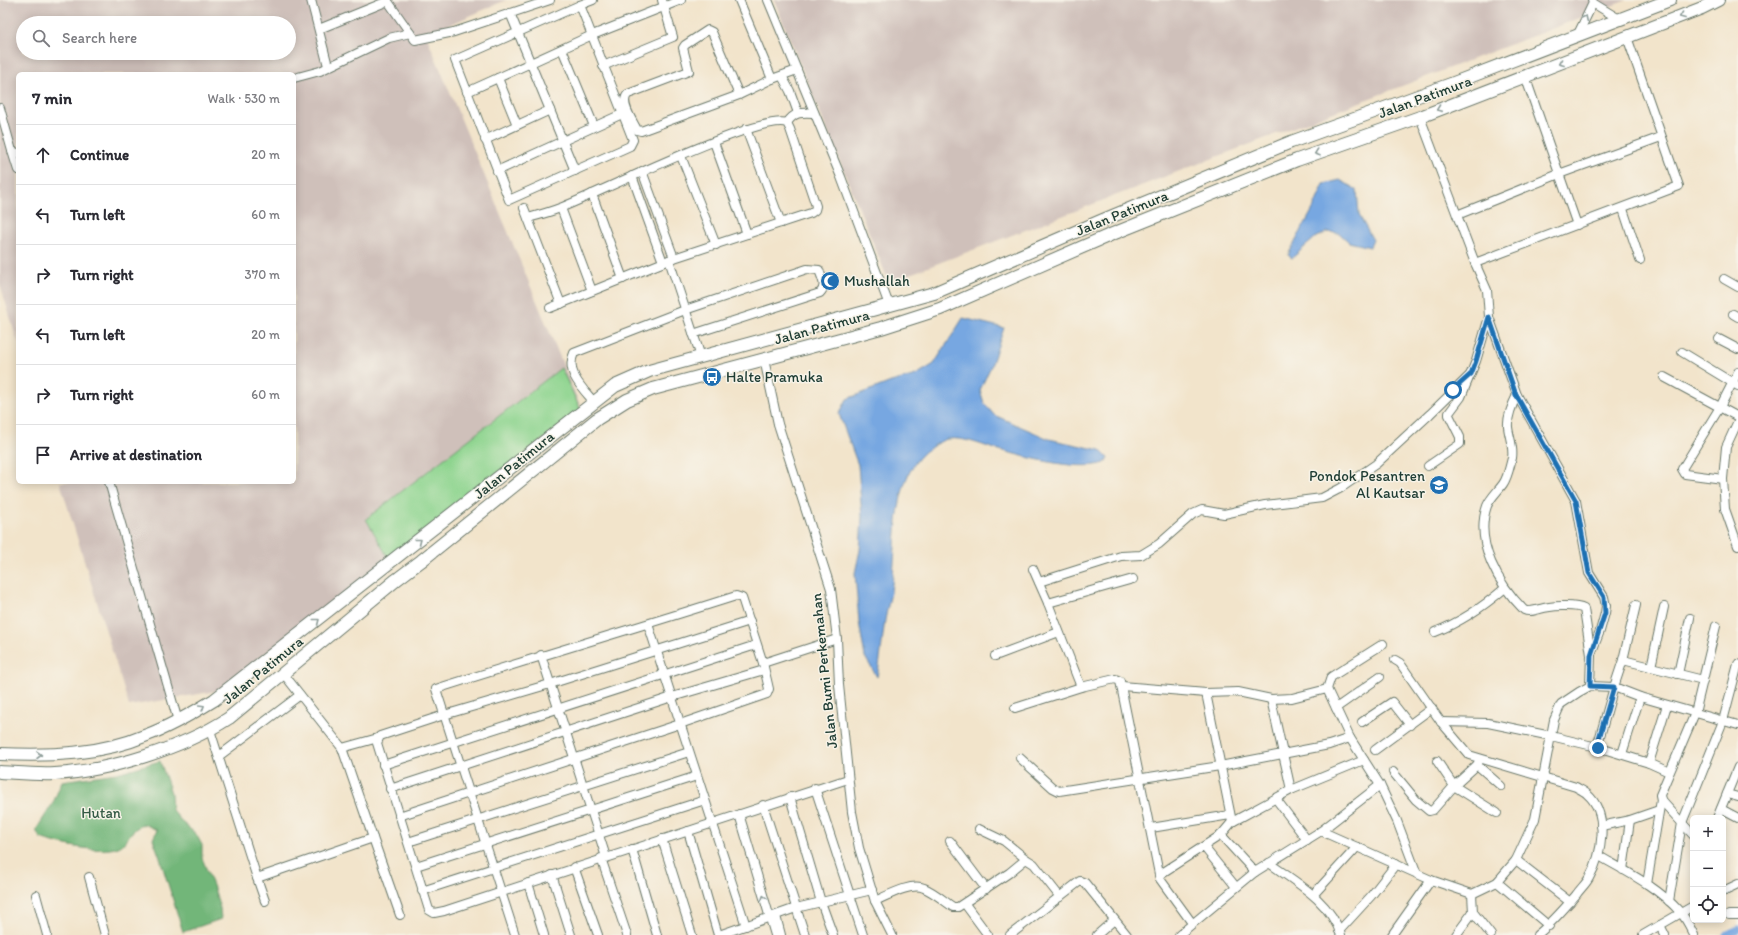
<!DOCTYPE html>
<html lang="en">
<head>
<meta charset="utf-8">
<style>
  :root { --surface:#fff; --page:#f7f7f7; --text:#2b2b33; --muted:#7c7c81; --line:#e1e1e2 }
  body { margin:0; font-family:Itim,sans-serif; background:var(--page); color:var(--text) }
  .controls { position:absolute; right:12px; bottom:12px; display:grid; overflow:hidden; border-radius:6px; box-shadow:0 2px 10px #0003 }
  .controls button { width:36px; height:36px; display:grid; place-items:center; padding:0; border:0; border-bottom:1px solid var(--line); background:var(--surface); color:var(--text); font:20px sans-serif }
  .stop { position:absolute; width:12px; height:12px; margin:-9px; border:3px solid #1f6fb2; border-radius:50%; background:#fff }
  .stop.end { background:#1f6fb2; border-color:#fff; box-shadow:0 1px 4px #0008 }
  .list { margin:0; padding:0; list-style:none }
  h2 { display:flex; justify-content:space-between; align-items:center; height:52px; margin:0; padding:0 16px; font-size:17px }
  h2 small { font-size:13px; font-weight:400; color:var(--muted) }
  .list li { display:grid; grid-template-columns:26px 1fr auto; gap:12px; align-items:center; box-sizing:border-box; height:60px; padding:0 16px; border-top:1px solid var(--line) }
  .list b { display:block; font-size:15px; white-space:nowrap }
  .list em { font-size:13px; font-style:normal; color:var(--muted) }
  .icon { flex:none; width:22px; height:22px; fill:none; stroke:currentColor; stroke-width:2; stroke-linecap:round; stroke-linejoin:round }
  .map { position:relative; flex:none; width:1738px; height:935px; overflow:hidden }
  .search { position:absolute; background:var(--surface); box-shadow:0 2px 10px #0003; left:16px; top:16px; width:280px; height:44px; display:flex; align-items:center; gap:10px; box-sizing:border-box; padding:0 14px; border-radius:22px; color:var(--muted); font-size:15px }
  .panel { position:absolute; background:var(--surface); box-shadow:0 2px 10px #0003; left:16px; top:72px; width:280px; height:412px; border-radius:6px }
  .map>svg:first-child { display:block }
  .industrial { fill:#cfc0ba; fill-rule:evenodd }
  .green { fill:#8dd48e; stroke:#568861 }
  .forest { fill:#72b679; stroke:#487a56 }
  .water { fill:#77a7e1; stroke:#4b728a }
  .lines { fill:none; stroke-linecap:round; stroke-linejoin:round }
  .canal { stroke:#77a7e1; stroke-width:7 }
  .minor-casing { stroke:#697769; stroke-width:10 }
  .highway-casing { stroke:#697769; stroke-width:14 }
  .minor { stroke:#fff; stroke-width:8 }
  .highway { stroke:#fff; stroke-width:12 }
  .oneway { stroke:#8f9e9a }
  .route { stroke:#1f6fb2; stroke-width:5 }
  .labels { text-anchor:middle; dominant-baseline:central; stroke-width:3; stroke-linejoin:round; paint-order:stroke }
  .street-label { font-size:15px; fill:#1f3d34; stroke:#f7f3e8 }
  .poi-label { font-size:15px; fill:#1f3d34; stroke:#f7f3e8; text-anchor:start }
  .park-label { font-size:15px; fill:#355b46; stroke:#f7f3e8 }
</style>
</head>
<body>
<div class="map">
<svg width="1738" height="935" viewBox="0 0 1738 935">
  <rect width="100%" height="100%" fill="#f7f3e8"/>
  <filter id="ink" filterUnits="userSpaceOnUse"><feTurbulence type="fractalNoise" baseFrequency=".025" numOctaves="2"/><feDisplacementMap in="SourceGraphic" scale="8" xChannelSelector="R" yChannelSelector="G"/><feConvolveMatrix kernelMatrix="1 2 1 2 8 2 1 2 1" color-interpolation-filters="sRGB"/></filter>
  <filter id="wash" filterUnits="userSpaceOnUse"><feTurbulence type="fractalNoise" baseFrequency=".012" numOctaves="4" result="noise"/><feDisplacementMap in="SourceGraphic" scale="16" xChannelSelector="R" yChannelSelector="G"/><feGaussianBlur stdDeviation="0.9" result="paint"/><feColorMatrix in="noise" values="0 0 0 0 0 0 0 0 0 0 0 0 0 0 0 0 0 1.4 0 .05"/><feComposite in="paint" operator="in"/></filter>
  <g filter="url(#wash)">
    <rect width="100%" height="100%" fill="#f2e4cb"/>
    <g class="industrial">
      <path d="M0 0H506L426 35 582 410 222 690 129 706 60 482H294V74H18V343L0 284ZM23 23H289V53H23Z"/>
      <polygon points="774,0 1627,0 889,282"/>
    </g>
    <polygon class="green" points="561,368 581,410 389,559 366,519"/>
    <path class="forest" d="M160 761 171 793 172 810 184 824 196 834 202 845V858L214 888 220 908 221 919 183 932 159 855 153 839 157 830 144 824C140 826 136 828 133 831 129 835 126 841 122 845 107 856 57 844 40 838L36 830 53 803 62 781 117 773Z"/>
    <g class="water">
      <polygon points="1340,180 1357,190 1359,215 1373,240 1370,247 1349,242 1339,233 1328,232 1315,238 1292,258 1288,255 1313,209 1324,184"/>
      <path d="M963 318 1004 328 991 366 980 390 984 403 994 415 1049 439 1100 450 1108 458 1105 463C1074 472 1023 456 992 448 979 444 962 437 948 439 944 439 940 442 937 444 890 467 898 541 892 584 891 596 887 608 885 620 882 639 881 658 877 677L865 657 859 622 855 573 860 550 862 516 858 465 839 414 847 399 891 382 916 375 934 364Z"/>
    </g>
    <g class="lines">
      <polyline class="canal" points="1726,935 1738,929"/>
    </g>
  </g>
  <g filter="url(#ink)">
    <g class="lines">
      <defs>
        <g id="minor">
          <polyline points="311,0 328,66"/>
          <polyline points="387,0 415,40 454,32 550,0"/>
          <polyline points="739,0 772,79"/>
          <polyline points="768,0 841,177 889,305"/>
          <polyline points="1592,0 1593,3 1619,19"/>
          <polygon points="580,5 633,140 630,146 509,200 455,60"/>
          <polyline points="580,5 593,0"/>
          <polyline points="510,13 575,171"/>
          <polyline points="319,29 388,1"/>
          <polyline points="1578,34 1593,3"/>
          <polyline points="562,49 594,126"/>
          <polyline points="603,66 673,37 662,0"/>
          <polyline points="782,76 790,91 798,113"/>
          <polyline points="1525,76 1577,225"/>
          <polyline points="294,78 320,71 389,38 410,33"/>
          <polyline points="498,78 517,125"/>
          <polyline points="467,92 590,36 681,0"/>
          <path d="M739 95 712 32 708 30 685 45 683 48 689 71 628 94C619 102 633 121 637 130L641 131 739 95 772 79 797 70"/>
          <polyline points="0,108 12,151"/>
          <polyline points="1420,117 1475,263 1487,290 1489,317 1476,361 1461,397 1449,413 1449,415 1460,437 1460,444 1428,466"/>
          <path d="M787 123C794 112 802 112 814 113"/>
          <polyline points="746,129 781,223"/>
          <polyline points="485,140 550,110"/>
          <polyline points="714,142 747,234"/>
          <polyline points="18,153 12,151 18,170"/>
          <polyline points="681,156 716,245"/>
          <polyline points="497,171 622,114"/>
          <polyline points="642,171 674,258"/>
          <polyline points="632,176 663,262"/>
          <polyline points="592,194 623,279"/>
          <polyline points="524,208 561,304"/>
          <polyline points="561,208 592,291"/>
          <polyline points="1623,209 1640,260"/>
          <polyline points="1457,215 1559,174 1661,137"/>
          <path d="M528 218C539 215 550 212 560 208 597 194 760 113 787 123L790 129 816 206 815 210 811 213 674 258 550 308"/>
          <polyline points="669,260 701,357"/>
          <polyline points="1475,263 1679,186 1627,37"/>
          <polyline points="1724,279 1738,287"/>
          <polyline points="1733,314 1738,317"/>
          <polyline points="1489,317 1517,395 1576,501 1589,573 1604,597 1606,606 1605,613 1600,631 1591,654"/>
          <polyline points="1719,339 1738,349"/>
          <polyline points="1682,352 1738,386"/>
          <polyline points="764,359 778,424 831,589 837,639 839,685 852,812 859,848 875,901 892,935"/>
          <polyline points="1664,377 1738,417"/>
          <path d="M1517 395C1512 405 1507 416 1508 427 1509 437 1514 447 1512 458 1510 465 1508 477 1503 484 1498 491 1490 498 1487 506 1474 543 1499 585 1524 610 1530 613 1534 610 1540 609 1549 606 1575 604 1584 609L1591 655 1590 686"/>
          <path d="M594 402C582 388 565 372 574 353L685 310 807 269 819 270C822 279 827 286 820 293L693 334"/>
          <polyline points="1738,421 1726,447 1723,479 1725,509 1738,546"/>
          <polyline points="1723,479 1685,474 1682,469 1720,407 1738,372"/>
          <polyline points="109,482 178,721"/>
          <polyline points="1033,569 1048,603 1081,687 1115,679 1120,681 1160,879 1192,923"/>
          <polyline points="1039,582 1121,556 1141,555 1159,544 1193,514 1202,510 1224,514 1265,505 1322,498 1341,488 1376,464 1430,414 1471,374"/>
          <polyline points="1048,603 1133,579"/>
          <polyline points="1636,605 1623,660 1614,687 1597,747 1649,763 1669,772"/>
          <polyline points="750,621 550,684 444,715 380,736 377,743 429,910 434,913 444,911 848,779"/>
          <polyline points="648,624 746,926"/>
          <path d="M1435 632C1461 622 1483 607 1505 588"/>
          <polyline points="541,655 606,857"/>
          <polyline points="995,656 1059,632"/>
          <path d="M1395 660 1400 663 1441 722 1469 755 1576 787C1579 789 1584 791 1587 794 1610 814 1602 855 1589 878 1586 884 1580 889 1576 895 1564 909 1552 923 1537 935"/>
          <polyline points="1623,660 1703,680"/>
          <polyline points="763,663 837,639"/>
          <polyline points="1651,667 1664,607"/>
          <polyline points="1678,674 1690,618"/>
          <polyline points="1122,686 1206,693 1238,692 1271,699 1292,698 1327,689 1350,738 1380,785 1397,821 1417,874"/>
          <polyline points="1327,689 1331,677 1383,644"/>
          <polyline points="1206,693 1232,822"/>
          <polyline points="1271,699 1291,790"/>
          <polyline points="1015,708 1081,687"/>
          <polyline points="1336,708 1380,677"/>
          <polyline points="1362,722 1392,702 1410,725"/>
          <polyline points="1441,722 1488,723 1551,736 1597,747"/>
          <polyline points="210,730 257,878 373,838 342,748 283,673"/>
          <polyline points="342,748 378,738"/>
          <polyline points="1375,750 1432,708"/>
          <polyline points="1622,754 1640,697"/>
          <polyline points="219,756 300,695"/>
          <polyline points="1020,758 1053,788 1059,791 1220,766 1329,745 1350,738"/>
          <polyline points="1437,761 1454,786 1497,813"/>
          <polyline points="1479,761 1477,765 1501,786"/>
          <polyline points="1649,763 1667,705"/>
          <polyline points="383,765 756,645"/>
          <polyline points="1393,772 1416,800 1429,811 1433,810 1454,786 1477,765"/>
          <polyline points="815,788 863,935"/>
          <polyline points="390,789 672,697 764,670"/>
          <polyline points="1727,794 1738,797"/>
          <polyline points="790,797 821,902 833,935"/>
          <polyline points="1276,799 1307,840"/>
          <polyline points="763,805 805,935"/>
          <polyline points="1721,809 1738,818"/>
          <polyline points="739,814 775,935"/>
          <path d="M399 816 680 724 767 694 769 689 763 663 742 598 736 596C636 628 536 657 436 689 462 771 488 853 515 935"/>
          <polyline points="1717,818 1738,767"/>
          <polyline points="1601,826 1630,820 1659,810"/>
          <polyline points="1151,828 1230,815"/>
          <polyline points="688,831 718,935"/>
          <polyline points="1321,831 1380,785"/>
          <polyline points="1221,835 1255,872"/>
          <polyline points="1693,835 1661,800 1660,795 1695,713 1716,626"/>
          <polyline points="373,838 400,915"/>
          <polyline points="662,839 692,935"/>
          <polyline points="950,841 986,889"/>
          <polyline points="408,842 689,752"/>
          <polyline points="1204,847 1236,887"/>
          <polyline points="632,849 657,935"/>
          <path d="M1599 856C1627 872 1658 887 1680 912 1686 918 1690 927 1694 935"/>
          <polyline points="601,858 627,935"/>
          <polyline points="1026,859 1034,864 1060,897"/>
          <polyline points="1516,860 1570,902"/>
          <path d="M1269 863C1297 883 1330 901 1341 935"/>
          <polyline points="416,866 697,776"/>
          <polyline points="574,867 598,935"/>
          <polyline points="1623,870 1630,820"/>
          <polyline points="552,875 571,935"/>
          <polyline points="1159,875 1221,835 1232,822 1291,790 1364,760"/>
          <polyline points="89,877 105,935"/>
          <polyline points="257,878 265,901"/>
          <polyline points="1497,882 1549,926"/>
          <polyline points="528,883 544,935"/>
          <polyline points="1647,884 1661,800"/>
          <polyline points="422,891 705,800"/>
          <polyline points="1723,891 1738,884"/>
          <polyline points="1314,894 1357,847"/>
          <polyline points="36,895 47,935"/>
          <path d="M875 901C887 896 911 882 924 888 934 892 944 901 953 907H958L1009 873 1026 859 1004 841 979 829"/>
          <polyline points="1669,901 1682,823 1723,721 1738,664"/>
          <polyline points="965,904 988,935"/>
          <polyline points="1473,912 1491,935"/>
          <polyline points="1729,915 1738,915"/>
          <polyline points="776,916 781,935"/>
          <polyline points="1660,925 1665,935"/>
          <polyline points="1339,931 1371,896 1396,864"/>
          <polyline points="719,935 796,908 872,890"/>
          <polyline points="1010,935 1080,881 1085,883 1127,935"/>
          <polyline points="1097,935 1114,920"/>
          <polyline points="1179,935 1255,872 1321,831 1431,880 1472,894 1497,882 1516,860 1535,819 1554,720 1561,704 1579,692 1590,686 1614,687 1640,697 1738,725"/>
          <polyline points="1392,935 1431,880"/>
          <polyline points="1456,935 1473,912 1472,894"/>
          <polyline points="1643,935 1693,906"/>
        </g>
        <g id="highway">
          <path d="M0 754C50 756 100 755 147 735 171 726 193 713 214 700L615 386 649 371 934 293 1103 220 1291 142 1451 84 1670 0"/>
          <path d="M0 772C18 773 37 775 55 774 110 771 183 748 229 718L396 580 421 561 597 419 627 400 653 389 881 328 940 309 1110 235 1297 160 1420 117 1702 8 1718 0"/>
        </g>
      </defs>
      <use href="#minor" class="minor-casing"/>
      <use href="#highway" class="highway-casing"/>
      <use href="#minor" class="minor"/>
      <use href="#highway" class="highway"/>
    </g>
    <defs><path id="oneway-chevron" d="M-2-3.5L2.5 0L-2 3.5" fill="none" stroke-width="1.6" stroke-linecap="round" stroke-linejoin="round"/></defs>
    <g class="oneway">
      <use href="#oneway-chevron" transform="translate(1682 16) rotate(159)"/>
      <use href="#oneway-chevron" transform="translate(1585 18) rotate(-65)"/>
      <use href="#oneway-chevron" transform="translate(1561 63) rotate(159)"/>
      <use href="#oneway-chevron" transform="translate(1439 109) rotate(159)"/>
      <use href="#oneway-chevron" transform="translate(1317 153) rotate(161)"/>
      <use href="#oneway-chevron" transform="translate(419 541) rotate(-38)"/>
      <use href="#oneway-chevron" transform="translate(317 621) rotate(-38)"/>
      <use href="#oneway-chevron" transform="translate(202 707) rotate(-31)"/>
      <use href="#oneway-chevron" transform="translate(39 755)"/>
      <use href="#oneway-chevron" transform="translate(764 898) rotate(-107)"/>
    </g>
  </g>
  <g class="lines" filter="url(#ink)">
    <polyline class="route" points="1453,390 1471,374 1476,361 1489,317 1516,395 1576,501 1589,573 1604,597 1605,613 1591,655 1590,686 1614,687 1597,745 1598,748"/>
  </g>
  <defs>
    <symbol id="mosque-disc" viewBox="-11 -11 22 22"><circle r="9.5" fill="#1f6fb2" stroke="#f7f3e8"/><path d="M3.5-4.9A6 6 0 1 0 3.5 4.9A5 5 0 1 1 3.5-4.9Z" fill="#fff"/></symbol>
    <symbol id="bus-disc" viewBox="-11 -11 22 22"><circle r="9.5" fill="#1f6fb2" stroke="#f7f3e8"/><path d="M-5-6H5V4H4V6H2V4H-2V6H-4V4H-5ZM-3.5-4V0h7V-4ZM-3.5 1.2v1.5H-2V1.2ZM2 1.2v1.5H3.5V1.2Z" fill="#fff"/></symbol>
    <symbol id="university-disc" viewBox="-11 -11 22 22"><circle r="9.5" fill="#1f6fb2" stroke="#f7f3e8"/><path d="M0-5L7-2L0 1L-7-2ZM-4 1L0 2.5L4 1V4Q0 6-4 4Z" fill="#fff"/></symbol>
  </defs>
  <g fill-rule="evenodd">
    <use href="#mosque-disc" x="819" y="270" width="22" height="22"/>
    <use href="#bus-disc" x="701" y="366" width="22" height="22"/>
    <use href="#university-disc" x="1428" y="474" width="22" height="22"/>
  </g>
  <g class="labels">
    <g class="street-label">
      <text transform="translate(1425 97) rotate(-20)">Jalan Patimura</text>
      <text transform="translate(1122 213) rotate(-22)">Jalan Patimura</text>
      <text transform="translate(822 327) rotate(-15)">Jalan Patimura</text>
      <text transform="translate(514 465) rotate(-39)">Jalan Patimura</text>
      <text transform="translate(263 670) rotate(-39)">Jalan Patimura</text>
      <text transform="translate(824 671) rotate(-96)">Jalan Bumi Perkemahan</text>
    </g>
    <g class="poi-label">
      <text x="844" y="281">Mushallah</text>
      <text x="726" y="377">Halte Pramuka</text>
      <text x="1425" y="476" text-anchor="end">Pondok Pesantren<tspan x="1425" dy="17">Al Kautsar</tspan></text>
    </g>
    <g class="park-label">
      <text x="101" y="813">Hutan</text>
    </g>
  </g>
</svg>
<div class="controls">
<button>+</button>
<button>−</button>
<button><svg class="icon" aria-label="locate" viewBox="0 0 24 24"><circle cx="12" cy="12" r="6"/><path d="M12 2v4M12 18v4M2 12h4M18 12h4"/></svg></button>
</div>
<div class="stop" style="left:1453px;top:390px"></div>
<div class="stop end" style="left:1598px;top:748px"></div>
<div class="search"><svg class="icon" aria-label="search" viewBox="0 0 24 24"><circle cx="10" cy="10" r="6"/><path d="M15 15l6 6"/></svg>Search here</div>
<section class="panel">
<h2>7 min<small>Walk · 530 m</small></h2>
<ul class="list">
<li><svg class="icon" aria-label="ahead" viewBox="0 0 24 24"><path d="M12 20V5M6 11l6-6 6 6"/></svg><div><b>Continue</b></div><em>20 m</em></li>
<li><svg class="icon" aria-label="left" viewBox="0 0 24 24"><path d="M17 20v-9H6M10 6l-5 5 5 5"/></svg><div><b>Turn left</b></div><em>60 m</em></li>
<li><svg class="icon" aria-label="right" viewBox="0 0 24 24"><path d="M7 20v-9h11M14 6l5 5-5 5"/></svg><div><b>Turn right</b></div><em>370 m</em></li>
<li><svg class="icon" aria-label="left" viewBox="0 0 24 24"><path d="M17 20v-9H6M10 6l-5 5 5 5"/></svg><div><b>Turn left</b></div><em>20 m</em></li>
<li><svg class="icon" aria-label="right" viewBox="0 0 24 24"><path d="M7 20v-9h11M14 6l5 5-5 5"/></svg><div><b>Turn right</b></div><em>60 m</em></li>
<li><svg class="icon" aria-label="arrive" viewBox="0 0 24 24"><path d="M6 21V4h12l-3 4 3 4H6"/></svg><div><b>Arrive at destination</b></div></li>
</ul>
</section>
</div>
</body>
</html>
